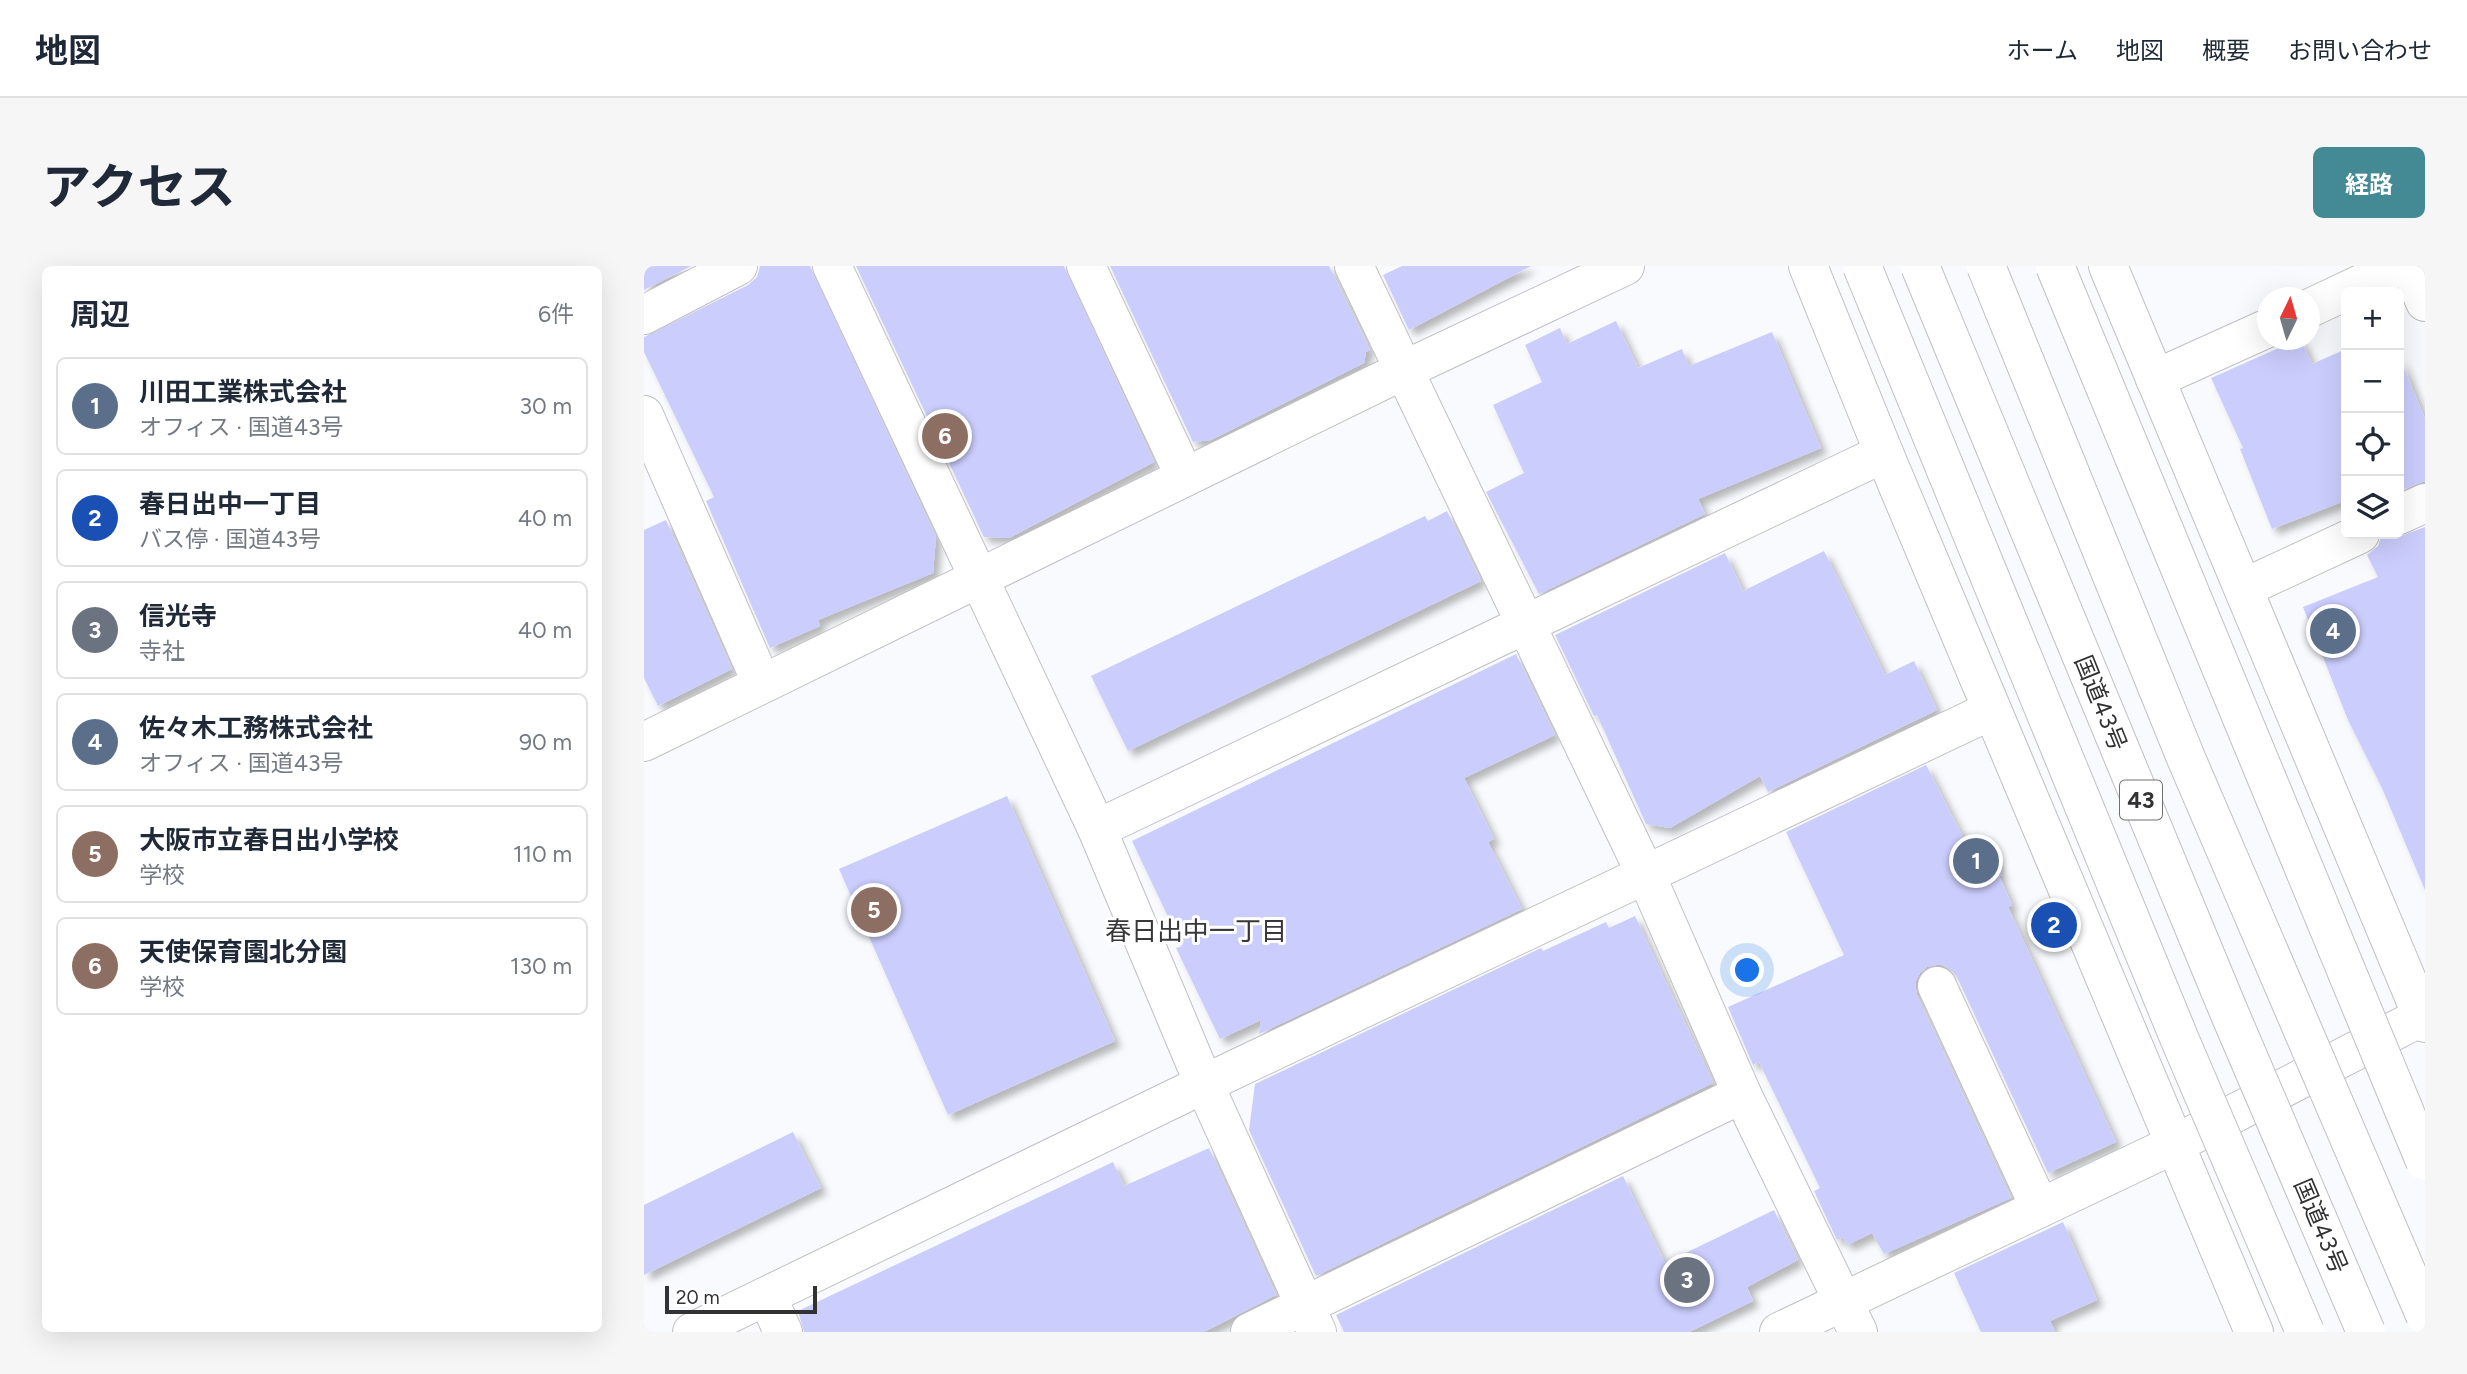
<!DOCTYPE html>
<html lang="ja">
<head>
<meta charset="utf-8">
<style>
  :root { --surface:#fff; --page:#f6f6f7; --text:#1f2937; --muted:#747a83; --line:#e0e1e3; --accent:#448a95 }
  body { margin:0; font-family:Figtree,"Noto Sans JP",sans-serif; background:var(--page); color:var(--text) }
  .controls { position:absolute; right:21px; top:21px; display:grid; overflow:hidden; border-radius:10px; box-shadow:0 7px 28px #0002 }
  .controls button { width:63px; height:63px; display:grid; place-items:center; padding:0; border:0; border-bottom:2px solid var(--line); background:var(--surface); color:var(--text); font:35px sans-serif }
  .compass { position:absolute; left:1613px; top:21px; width:63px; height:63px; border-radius:50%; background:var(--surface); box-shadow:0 7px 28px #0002; rotate:5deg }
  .scale { position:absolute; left:21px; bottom:18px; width:152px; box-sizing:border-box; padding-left:7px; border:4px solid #323234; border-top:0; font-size:19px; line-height:24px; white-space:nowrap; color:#323234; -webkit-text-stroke:5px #fff; paint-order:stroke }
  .you { position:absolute; left:1104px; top:705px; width:24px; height:24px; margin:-18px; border:5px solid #fff; border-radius:50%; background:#1a73e8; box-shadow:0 0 0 10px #1a73e833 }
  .badge { display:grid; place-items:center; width:46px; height:46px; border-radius:50%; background:var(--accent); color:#fff; font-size:23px; font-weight:700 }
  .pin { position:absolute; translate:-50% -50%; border:4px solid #fff; box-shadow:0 2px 7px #0006 }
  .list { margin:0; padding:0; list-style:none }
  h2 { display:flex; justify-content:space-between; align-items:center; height:91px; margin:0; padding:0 28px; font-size:30px }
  h2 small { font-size:23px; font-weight:400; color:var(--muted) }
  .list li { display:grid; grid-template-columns:46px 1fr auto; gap:21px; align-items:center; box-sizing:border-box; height:98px; margin:0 14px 14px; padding:0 14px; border:2px solid var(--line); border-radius:10px }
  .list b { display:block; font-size:26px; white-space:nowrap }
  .list p { margin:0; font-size:23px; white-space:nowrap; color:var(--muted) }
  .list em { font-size:23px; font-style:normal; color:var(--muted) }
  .icon { flex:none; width:38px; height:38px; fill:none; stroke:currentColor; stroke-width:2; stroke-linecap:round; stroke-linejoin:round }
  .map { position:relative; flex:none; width:1781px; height:1066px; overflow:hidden; border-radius:10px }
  header { display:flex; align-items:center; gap:42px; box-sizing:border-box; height:98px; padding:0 35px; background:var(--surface); border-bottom:2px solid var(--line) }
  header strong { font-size:33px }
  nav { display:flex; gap:38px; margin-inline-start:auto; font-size:24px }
  .intro { display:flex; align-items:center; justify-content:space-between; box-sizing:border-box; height:168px; padding:0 42px }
  h1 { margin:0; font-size:49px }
  .button { padding:18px 32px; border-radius:10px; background:var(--accent); color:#fff; font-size:24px; font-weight:700 }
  main { display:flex; gap:42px; padding:0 42px }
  aside { flex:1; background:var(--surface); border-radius:10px; box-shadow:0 7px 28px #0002 }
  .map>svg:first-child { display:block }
  .building { fill:#cbcdfd; filter:url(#shadow) }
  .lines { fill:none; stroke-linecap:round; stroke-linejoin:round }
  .minor-casing { stroke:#c0c0c3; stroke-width:40 }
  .minor { stroke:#fff; stroke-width:38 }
  .highway-bridge-casing { stroke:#c0c0c3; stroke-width:40; stroke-linecap:butt }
  .highway-bridge { stroke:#fff; stroke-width:38 }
  .labels { text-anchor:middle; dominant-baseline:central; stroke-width:6; stroke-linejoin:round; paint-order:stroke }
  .shield { fill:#fff; stroke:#707071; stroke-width:2 }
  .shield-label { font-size:23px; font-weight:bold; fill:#323234 }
  .street-label { font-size:24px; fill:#323234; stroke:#fff }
  .neighbourhood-label { font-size:26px; fill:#38383a; stroke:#fff }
</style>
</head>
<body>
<header>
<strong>地図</strong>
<nav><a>ホーム</a><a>地図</a><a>概要</a><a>お問い合わせ</a></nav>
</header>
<div class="intro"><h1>アクセス</h1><a class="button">経路</a></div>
<main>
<aside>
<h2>周辺<small>6件</small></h2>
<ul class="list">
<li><span class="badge" style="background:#5c6f8a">1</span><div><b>川田工業株式会社</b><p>オフィス · 国道43号</p></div><em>30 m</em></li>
<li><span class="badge" style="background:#1a4fb4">2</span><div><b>春日出中一丁目</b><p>バス停 · 国道43号</p></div><em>40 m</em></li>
<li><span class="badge" style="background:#6b7280">3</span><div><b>信光寺</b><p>寺社</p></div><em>40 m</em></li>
<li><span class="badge" style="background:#5c6f8a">4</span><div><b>佐々木工務株式会社</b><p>オフィス · 国道43号</p></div><em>90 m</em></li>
<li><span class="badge" style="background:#8d6e63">5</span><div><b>大阪市立春日出小学校</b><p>学校</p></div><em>110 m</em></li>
<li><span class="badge" style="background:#8d6e63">6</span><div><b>天使保育園北分園</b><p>学校</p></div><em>130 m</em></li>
</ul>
</aside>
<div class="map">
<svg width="1781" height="1066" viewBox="0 0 1781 1066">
  <defs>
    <filter id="shadow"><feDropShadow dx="6" dy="6" stdDeviation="3.5" flood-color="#0004"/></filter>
  </defs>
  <rect width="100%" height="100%" fill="#f9fafd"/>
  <g class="building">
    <polygon points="0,0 47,0 0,24"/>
    <polygon points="116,0 166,0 292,271 289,307 174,354 176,360 126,382 62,235 70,231 0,86 0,71 104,19 113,11"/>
    <polygon points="212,0 420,0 510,196 365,272 340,271"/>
    <polygon points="466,0 685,0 726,84 722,86 720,97 567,174 549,176"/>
    <polygon points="758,0 887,0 765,64 739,9"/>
    <polygon points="972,55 994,102 1038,83 1045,100 1128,66 1177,182 1054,233 1061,248 895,328 842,226 880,207 849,139 898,116 881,79 916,62 923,78"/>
    <polygon points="1653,74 1657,74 1668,98 1702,83 1702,244 1698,236 1628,263 1596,183 1599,182 1567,112"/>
    <polygon points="1755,90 1781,153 1781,215 1755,225"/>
    <polygon points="803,245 837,315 484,485 447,410 781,250 784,255"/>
    <polygon points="22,254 88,403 14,440 0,412 0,264"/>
    <polygon points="1781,261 1781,624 1738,522 1704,454 1659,341 1734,311 1723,289 1734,280 1738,268 1754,271"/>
    <polygon points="1180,285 1241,409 1270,395 1293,444 1124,526 1116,510 1026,562 1002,558 953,449 950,450 911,369 1081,287 1099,325"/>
    <polygon points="872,388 911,469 820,512 850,573 844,576 878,643 615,768 617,754 576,773 532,682 538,680 488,575"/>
    <polygon points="1282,499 1323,579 1341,571 1358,609 1355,610 1368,639 1364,641 1472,876 1404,907 1313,711 1306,703 1296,698 1283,701 1276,707 1271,717 1273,729 1367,932 1240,988 1228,967 1203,979 1199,971 1193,974 1170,925 1176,922 1115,796 1109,799 1084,741 1200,689 1142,566"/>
    <polygon points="363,530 471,775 304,849 195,603"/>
    <polygon points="991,650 1069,817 672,1010 605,864 611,818 897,682 899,685 962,656 965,662"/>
    <polygon points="149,866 177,922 0,1009 0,939"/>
    <polygon points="565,882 632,1029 560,1066 160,1066 154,1045 469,896 480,920"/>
    <polygon points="979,910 1021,997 1130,944 1154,994 1103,1021 1109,1035 1045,1066 700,1066 692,1049"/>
    <polygon points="1419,956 1453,1034 1406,1055 1411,1066 1337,1066 1310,1007"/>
  </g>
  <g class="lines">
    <defs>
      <g id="minor">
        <polyline points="188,0 453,563 560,818 673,1066"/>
        <polyline points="442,0 541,211"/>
        <polyline points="710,0 1002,609 1098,828 1214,1066"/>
        <polyline points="1164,0 1240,187 1610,1066"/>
        <polyline points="1464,0 1781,757"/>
        <polyline points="1766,0 1781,36"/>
        <polyline points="1666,42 1755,0"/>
        <polyline points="0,49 94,0"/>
        <polyline points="1511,113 1624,62"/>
        <polyline points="0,149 118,418"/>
        <polyline points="1755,249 1781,237"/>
        <polyline points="1600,322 1716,268"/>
        <polyline points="0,476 760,104 981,0"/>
        <polyline points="453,563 1240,187"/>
        <polyline points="1293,720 1396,942"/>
        <polyline points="123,1030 139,1066"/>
        <polyline points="48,1066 560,818 1348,444"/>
        <polyline points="606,1066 1098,828"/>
        <polyline points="1135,1066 1531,878 1781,749"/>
      </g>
    </defs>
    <use href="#minor" class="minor-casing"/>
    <use href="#minor" class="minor"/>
    <defs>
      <g id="highway-bridge">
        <polyline points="1218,0 1536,774 1661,1066"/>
        <polyline points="1276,0 1585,746 1722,1066"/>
        <polyline points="1342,0 1542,492 1781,1049"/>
        <polyline points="1411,0 1781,895"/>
      </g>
    </defs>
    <use href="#highway-bridge" class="highway-bridge-casing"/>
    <use href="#highway-bridge" class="highway-bridge"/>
  </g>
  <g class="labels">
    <rect class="shield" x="1476" y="514.5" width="42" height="39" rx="5"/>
    <g class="shield-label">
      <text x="1497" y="534">43</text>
    </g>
    <g class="street-label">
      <text transform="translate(1457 437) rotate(68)">国道43号</text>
      <text transform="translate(1677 960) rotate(67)">国道43号</text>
    </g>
    <g class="neighbourhood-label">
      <text x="552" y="665">春日出中一丁目</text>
    </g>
  </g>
</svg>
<div class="controls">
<button>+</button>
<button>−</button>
<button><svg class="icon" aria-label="locate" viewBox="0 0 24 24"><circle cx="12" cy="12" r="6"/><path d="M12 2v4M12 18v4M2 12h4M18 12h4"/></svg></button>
<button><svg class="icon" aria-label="layers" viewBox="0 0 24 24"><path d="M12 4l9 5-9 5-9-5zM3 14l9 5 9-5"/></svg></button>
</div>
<svg class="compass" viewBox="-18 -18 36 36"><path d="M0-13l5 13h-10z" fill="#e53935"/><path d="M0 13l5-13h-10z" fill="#747a83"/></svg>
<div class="scale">20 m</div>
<div class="you"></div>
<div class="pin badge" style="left:1332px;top:595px;background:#5c6f8a">1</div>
<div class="pin badge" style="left:1410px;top:659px;background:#1a4fb4">2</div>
<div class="pin badge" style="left:1043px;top:1014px;background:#6b7280">3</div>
<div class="pin badge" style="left:1689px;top:365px;background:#5c6f8a">4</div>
<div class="pin badge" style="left:230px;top:644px;background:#8d6e63">5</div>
<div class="pin badge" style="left:301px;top:170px;background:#8d6e63">6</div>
</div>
</main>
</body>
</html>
